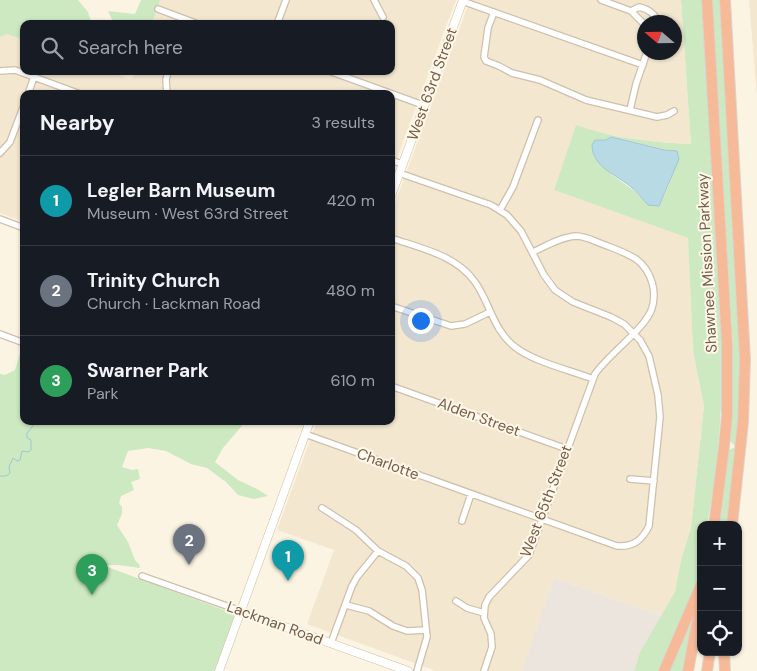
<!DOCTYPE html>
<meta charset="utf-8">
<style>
:root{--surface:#171b24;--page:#20242c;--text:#f1f3f6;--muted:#9ea1a6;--line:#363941;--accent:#e57a48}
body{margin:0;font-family:"DM Sans",sans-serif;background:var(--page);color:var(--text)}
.controls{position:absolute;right:15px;bottom:15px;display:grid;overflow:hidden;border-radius:10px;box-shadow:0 1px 4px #0004}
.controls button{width:45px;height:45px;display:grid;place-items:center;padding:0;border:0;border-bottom:1px solid var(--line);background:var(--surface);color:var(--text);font:25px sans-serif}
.compass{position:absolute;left:637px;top:15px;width:45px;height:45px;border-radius:50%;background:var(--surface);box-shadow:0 1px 4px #0004;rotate:290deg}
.you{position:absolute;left:420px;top:320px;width:18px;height:18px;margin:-12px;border:4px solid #fff;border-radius:50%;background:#1a73e8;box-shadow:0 0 0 8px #1a73e833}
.badge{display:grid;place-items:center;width:32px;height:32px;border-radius:50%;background:var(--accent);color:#fff;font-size:16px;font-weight:700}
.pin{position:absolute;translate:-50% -41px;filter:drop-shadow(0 1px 2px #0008)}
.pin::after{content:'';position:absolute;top:26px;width:18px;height:15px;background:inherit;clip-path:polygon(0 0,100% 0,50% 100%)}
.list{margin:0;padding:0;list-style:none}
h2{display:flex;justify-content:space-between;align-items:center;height:65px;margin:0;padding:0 20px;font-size:21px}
h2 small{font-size:16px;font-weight:400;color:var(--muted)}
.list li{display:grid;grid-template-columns:32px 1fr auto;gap:15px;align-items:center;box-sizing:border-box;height:90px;padding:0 20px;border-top:1px solid var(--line)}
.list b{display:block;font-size:19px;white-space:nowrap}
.list p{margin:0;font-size:16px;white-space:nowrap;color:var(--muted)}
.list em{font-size:16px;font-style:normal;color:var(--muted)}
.icon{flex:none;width:28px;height:28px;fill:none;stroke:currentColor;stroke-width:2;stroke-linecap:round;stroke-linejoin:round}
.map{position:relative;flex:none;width:757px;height:671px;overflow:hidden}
.search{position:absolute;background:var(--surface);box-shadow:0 1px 4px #0004;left:20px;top:20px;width:375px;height:55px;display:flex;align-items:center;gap:12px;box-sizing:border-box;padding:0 18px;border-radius:10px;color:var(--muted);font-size:19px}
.panel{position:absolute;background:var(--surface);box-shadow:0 1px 4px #0004;left:20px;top:90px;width:375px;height:335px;border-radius:10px}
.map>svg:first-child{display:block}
.residential{fill:#f3e7d0;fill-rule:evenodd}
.industrial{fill:#ebe5dd}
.green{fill:#cde9c1;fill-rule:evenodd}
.water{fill:#b7dae5;stroke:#9dc8d6}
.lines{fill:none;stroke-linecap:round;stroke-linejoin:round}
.stream{stroke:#9dc8d6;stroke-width:1}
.street-casing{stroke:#cfbfac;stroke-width:8}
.secondary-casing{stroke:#d0bda7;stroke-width:9}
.highway-casing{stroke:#dbd5d0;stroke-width:12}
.street{stroke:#fff;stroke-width:5.5}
.secondary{stroke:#fff;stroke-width:8}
.highway{stroke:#f6ba99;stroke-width:10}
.labels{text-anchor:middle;stroke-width:4;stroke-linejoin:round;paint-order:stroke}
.street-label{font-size:15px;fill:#735c49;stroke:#fff8e8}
</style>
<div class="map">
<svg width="757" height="671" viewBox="0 0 757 671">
<rect width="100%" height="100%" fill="#fcf4e2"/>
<path class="residential" d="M160,0H456L391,174V94H24V222L0,213V77L3,68H0V31L24,40V71H109L130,79L133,77L135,71H391V24H152Z
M470,0H681L691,144L641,141L596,132L576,126L554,190L688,238L693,351L704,406L691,528L681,560L675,592L662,616L554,578L522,671H436L307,624L334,550L277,530L317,421H391V214ZM644,22H674V52H644Z
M749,0H757V98Z"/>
<path class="industrial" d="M554,578L662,616L640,652L634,671H522Z"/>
<path class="green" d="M0,0H78L88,12L92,24H24V40L7,34L0,37Z
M141,0H160L152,24H114L108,11L135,14Z
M681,0H702L721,309C724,384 721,451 707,525H701V561L695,590L660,671H634L640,652L675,592L681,560L691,528L704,406L693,351L688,238L554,190L576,125C614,139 651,142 691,144ZM611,137L677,152C675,171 668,189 659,206L648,205L636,192L612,175L594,157L592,145L595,140H606Z
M712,0H721L741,380L736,445H734L730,441L733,346Z
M20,354H24V421H246L223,448L215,462L238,480L259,490L268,496L254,499L238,495L226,482L207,468L191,464L166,451L148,448L128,451L122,467L132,470L138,469L140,479L131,482L134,490L121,496L119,503L122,507V514L117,525L128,542L135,560L139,564L140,568L118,565H102L235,614L216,671H0V374L5,375L15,370Z
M733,448L736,449L728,525H718L729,450Z
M688,620L692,621L683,671H666Z"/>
<path class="water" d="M611,137L665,150L677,151L679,159L659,206L648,205C642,199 638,192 631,187C617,175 592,167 592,145L595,140H606Z"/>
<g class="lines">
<path class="stream" d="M63,421L66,423L73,421
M0,476H6L10,473L9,467L13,458L17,461L20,460L22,451L28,452L31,450V440L27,438V433L37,421"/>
<defs>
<path id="street" d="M374,0L383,17
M601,0L631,11L644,24
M462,1L643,65
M158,9L198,24
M631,11L639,7C648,9 655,13 657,22
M494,12L488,28L484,57L486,61L499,66L512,73L540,80L586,100L657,117L667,115L674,111
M277,24L286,0
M0,71L15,70L80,94
M329,71L423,105
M28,94L34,77
M167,94L166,80L168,71
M630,110L636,84L647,52
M0,153L10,142L24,105
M391,160L402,164
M500,210L513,187L538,120
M0,219L24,228
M391,238C420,248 456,255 475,282C490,303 493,330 515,347C534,362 570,370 593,379
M391,306L451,326L465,324L490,312
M0,334L24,343
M391,386L567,449
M305,434L617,546C634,547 642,540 649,526L660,417L658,395L649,356L640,340L624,324L611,317L573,302L555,290L544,275L521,231L507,215L491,205L399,173
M630,479L654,481
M322,508L356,530L378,551L406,566L418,578L422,590L427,637L417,671
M462,521L471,494
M142,576L241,611
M456,601L467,608L484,613
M346,605L369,611L393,626L407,631L426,630
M331,643L352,586L357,577L378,551
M484,671L492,647L491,634L484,618L485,605L489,597L529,555L595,374C609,354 642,331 651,311C658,293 652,271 636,259C627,253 615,249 605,245C596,242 586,236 576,236C561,237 546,246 533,252"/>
<path id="secondary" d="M391,196L463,0
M241,611L408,671
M219,671L310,421"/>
<path id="highway" d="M707,0L727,344V415L724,447L714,525
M725,0L745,359L743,422L732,525
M724,652L725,671
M664,671L701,585
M688,671L701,602
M707,671L710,652"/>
</defs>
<use href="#street" class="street-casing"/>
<use href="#secondary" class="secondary-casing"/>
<use href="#highway" class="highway-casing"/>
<use href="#street" class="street"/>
<use href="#secondary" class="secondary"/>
<use href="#highway" class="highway"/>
</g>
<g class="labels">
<g class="street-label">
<text transform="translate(432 84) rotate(-70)" y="5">West 63rd Street</text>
<text transform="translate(707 263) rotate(-93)" y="5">Shawnee Mission Parkway</text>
<text transform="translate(479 417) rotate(20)" y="5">Alden Street</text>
<text transform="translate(388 464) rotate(20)" y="5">Charlotte</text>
<text transform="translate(546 501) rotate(-69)" y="5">West 65th Street</text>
<text transform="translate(275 623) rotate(20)" y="5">Lackman Road</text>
</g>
</g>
</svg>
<div class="controls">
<button>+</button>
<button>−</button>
<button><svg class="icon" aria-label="locate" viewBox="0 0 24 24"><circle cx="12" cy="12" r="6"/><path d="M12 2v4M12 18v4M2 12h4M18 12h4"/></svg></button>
</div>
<svg class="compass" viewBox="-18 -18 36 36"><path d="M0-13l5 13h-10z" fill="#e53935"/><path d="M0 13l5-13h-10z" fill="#9ea1a6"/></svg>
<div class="you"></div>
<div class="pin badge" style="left:288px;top:581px;background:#0f9aa8">1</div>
<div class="pin badge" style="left:189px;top:565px;background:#6b7280">2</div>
<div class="pin badge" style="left:92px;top:595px;background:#2e9e5b">3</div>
<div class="search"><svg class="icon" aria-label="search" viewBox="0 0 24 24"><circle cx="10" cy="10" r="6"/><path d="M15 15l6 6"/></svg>Search here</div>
<section class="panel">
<h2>Nearby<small>3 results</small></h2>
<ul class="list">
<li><span class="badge" style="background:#0f9aa8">1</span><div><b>Legler Barn Museum</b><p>Museum · West 63rd Street</p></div><em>420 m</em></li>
<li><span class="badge" style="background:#6b7280">2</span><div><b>Trinity Church</b><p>Church · Lackman Road</p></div><em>480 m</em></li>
<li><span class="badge" style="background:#2e9e5b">3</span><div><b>Swarner Park</b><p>Park</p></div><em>610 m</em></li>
</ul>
</section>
</div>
